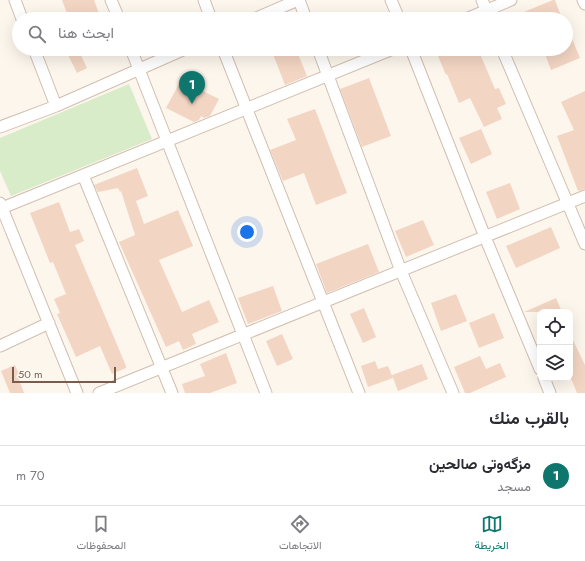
<!DOCTYPE html>
<html lang="ar">
<meta charset="utf-8">
<style>
:root{--surface:#fff;--page:#f2f2f3;--text:#2b2b33;--muted:#7c7c81;--line:#e1e1e2;--accent:#0f766e}
body{margin:0;font-family:Jost,Vazirmatn,sans-serif;background:var(--page);color:var(--text);direction:rtl}
.controls{position:absolute;right:12px;bottom:12px;display:grid;overflow:hidden;border-radius:8px;box-shadow:0 4px 16px #0002}
.controls button{width:36px;height:36px;display:grid;place-items:center;padding:0;border:0;border-bottom:1px solid var(--line);background:var(--surface);color:var(--text);font:20px sans-serif}
.scale{position:absolute;left:12px;bottom:10px;width:104px;box-sizing:border-box;padding-left:4px;border:2px solid #7a5c4d;border-top:0;font-size:11px;line-height:14px;white-space:nowrap;color:#7a5c4d;-webkit-text-stroke:3px #fffaf3;paint-order:stroke}
.you{position:absolute;left:247px;top:232px;width:14px;height:14px;margin:-10px;border:3px solid #fff;border-radius:50%;background:#1a73e8;box-shadow:0 0 0 6px #1a73e833}
.badge{display:grid;place-items:center;width:26px;height:26px;border-radius:50%;background:var(--accent);color:#fff;font-size:13px;font-weight:700}
.pin{position:absolute;translate:-50% -33px;filter:drop-shadow(0 1px 2px #0008)}
.pin::after{content:'';position:absolute;top:21px;width:14px;height:12px;background:inherit;clip-path:polygon(0 0,100% 0,50% 100%)}
.list{margin:0;padding:0;list-style:none}
h2{display:flex;justify-content:space-between;align-items:center;height:52px;margin:0;padding:0 16px;font-size:17px}
h2 small{font-size:13px;font-weight:400;color:var(--muted)}
.list li{display:grid;grid-template-columns:26px 1fr auto;gap:12px;align-items:center;box-sizing:border-box;height:60px;padding:0 16px;border-top:1px solid var(--line)}
.list b{display:block;font-size:15px;white-space:nowrap}
.list p{margin:0;font-size:13px;white-space:nowrap;color:var(--muted)}
.list em{font-size:13px;font-style:normal;color:var(--muted)}
.icon{flex:none;width:22px;height:22px;fill:none;stroke:currentColor;stroke-width:2;stroke-linecap:round;stroke-linejoin:round}
.map{position:relative;flex:none;width:585px;height:393px;overflow:hidden;direction:ltr}
.search{position:absolute;background:var(--surface);box-shadow:0 4px 16px #0002;left:12px;right:12px;top:12px;height:44px;display:flex;align-items:center;gap:10px;box-sizing:border-box;padding:0 14px;border-radius:22px;color:var(--muted);font-size:15px}
.sheet{height:112px;background:var(--surface)}
nav{display:flex;justify-content:space-around;align-items:center;box-sizing:border-box;height:56px;border-top:1px solid var(--line);background:var(--surface);font-size:11px;color:var(--muted)}
nav a{display:grid;justify-items:center;gap:2px}
nav .on{color:var(--accent)}
.map>svg:first-child{display:block}
.green{fill:#d8ecc9}
.building{fill:#f3d5c3}
.lines{fill:none;stroke-linecap:round;stroke-linejoin:round}
.minor-casing{stroke:#d1beb0;stroke-width:13}
.minor{stroke:#fff;stroke-width:11}
</style>
<div class="map">
<svg width="585" height="393" viewBox="0 0 585 393">
<rect width="100%" height="100%" fill="#fdf6ec"/>
<path class="green" d="M129,84L152,139L11,196L0,171V138Z"/>
<path class="building" d="M62,0H94L101,19H69Z
M553,0H555L562,19H507Z
M566,24L580,58L551,70L543,49H566Z
M65,49H78L87,68L77,73Z
M271,49H296L307,76L285,85Z
M435,49H478L495,89L499,88L506,104L497,108L502,119L484,127L470,98L459,103L447,74L446,75Z
M369,78L391,136L362,147L340,89Z
M181,80L219,99L210,116L204,118L201,116L199,120L194,122L166,108Z
M585,91V189L578,191L557,136L574,130L561,102Z
M315,109L347,193L316,205L304,173L283,181L270,150L296,140L287,119Z
M481,129L492,154L471,164L459,138Z
M137,168L148,196L136,201L144,224L178,210L193,246L159,260L182,312L209,300L219,322L192,334L196,344L183,350L179,341L166,347L119,242L135,235L121,191L120,192L118,188L98,192L94,185Z
M510,183L520,209L497,219L486,192Z
M59,202L70,232L79,229L84,241L75,245L126,366V368L112,374L100,346L76,357L57,314L60,313L54,299L66,294L53,262L50,263L30,213Z
M423,220L434,245L406,257L395,231Z
M551,227L560,248L516,268L506,246Z
M368,244L379,272L327,293L316,264Z
M273,286L282,311L248,324L238,298Z
M456,294L467,321L441,331L431,303Z
M556,298L562,312H524Z
M364,308L376,337L363,343L350,314Z
M494,313L504,338L479,348L469,323Z
M282,334L293,359L277,366L266,341Z
M570,334L585,365V393H577L570,376Z
M226,353L237,383L210,393H185L182,384L205,376L200,364Z
M480,356L486,369L500,363L506,377L470,393H465L454,367Z
M375,361L378,369L388,366L393,378L368,387L361,366Z
M422,364L428,379L398,391L392,375Z
M15,365L20,377H18L24,393H10L1,371Z"/>
<g class="lines">
<defs>
<path id="minor" d="M15,0L22,19
M111,0L119,19
M204,0L211,19
M299,0L306,19
M391,0L399,19
M482,0L490,19
M583,0L585,4
M254,19L298,0
M466,19L511,0
M34,49L56,106
M131,49L266,393
M223,49L359,393
M318,49L401,271L453,393
M411,49L485,237L540,369
M502,49L585,244
M0,127L56,106L185,49
M83,175L172,393
M0,203L77,393
M2,208L393,49
M0,346L49,323
M544,378L550,393
M99,393L585,196"/>
</defs>
<use href="#minor" class="minor-casing"/>
<use href="#minor" class="minor"/>
</g>
</svg>
<div class="controls">
<button><svg class="icon" aria-label="locate" viewBox="0 0 24 24"><circle cx="12" cy="12" r="6"/><path d="M12 2v4M12 18v4M2 12h4M18 12h4"/></svg></button>
<button><svg class="icon" aria-label="layers" viewBox="0 0 24 24"><path d="M12 4l9 5-9 5-9-5zM3 14l9 5 9-5"/></svg></button>
</div>
<div class="scale">50 m</div>
<div class="you"></div>
<div class="pin badge" style="left:192px;top:104px">1</div>
<div class="search"><svg class="icon" aria-label="search" viewBox="0 0 24 24"><circle cx="10" cy="10" r="6"/><path d="M15 15l6 6"/></svg>ابحث هنا</div>
</div>
<section class="sheet">
<h2>بالقرب منك<small></small></h2>
<ul class="list">
<li><span class="badge">1</span><div><b>مزگەوتی صالحین</b><p>مسجد</p></div><em>70 m</em></li>
</ul>
</section>
<nav>
<a class="on"><svg class="icon" aria-label="map" viewBox="0 0 24 24"><path d="M3 6l6-2 6 2 6-2v14l-6 2-6-2-6 2zM9 4v14M15 6v14"/></svg>الخريطة</a>
<a><svg class="icon" aria-label="directions" viewBox="0 0 24 24"><path d="M12 3l9 9-9 9-9-9zM9 14v-3h6M13 9l2 2-2 2"/></svg>الاتجاهات</a>
<a><svg class="icon" aria-label="saved" viewBox="0 0 24 24"><path d="M7 4h10v16l-5-4-5 4z"/></svg>المحفوظات</a>
</nav>
